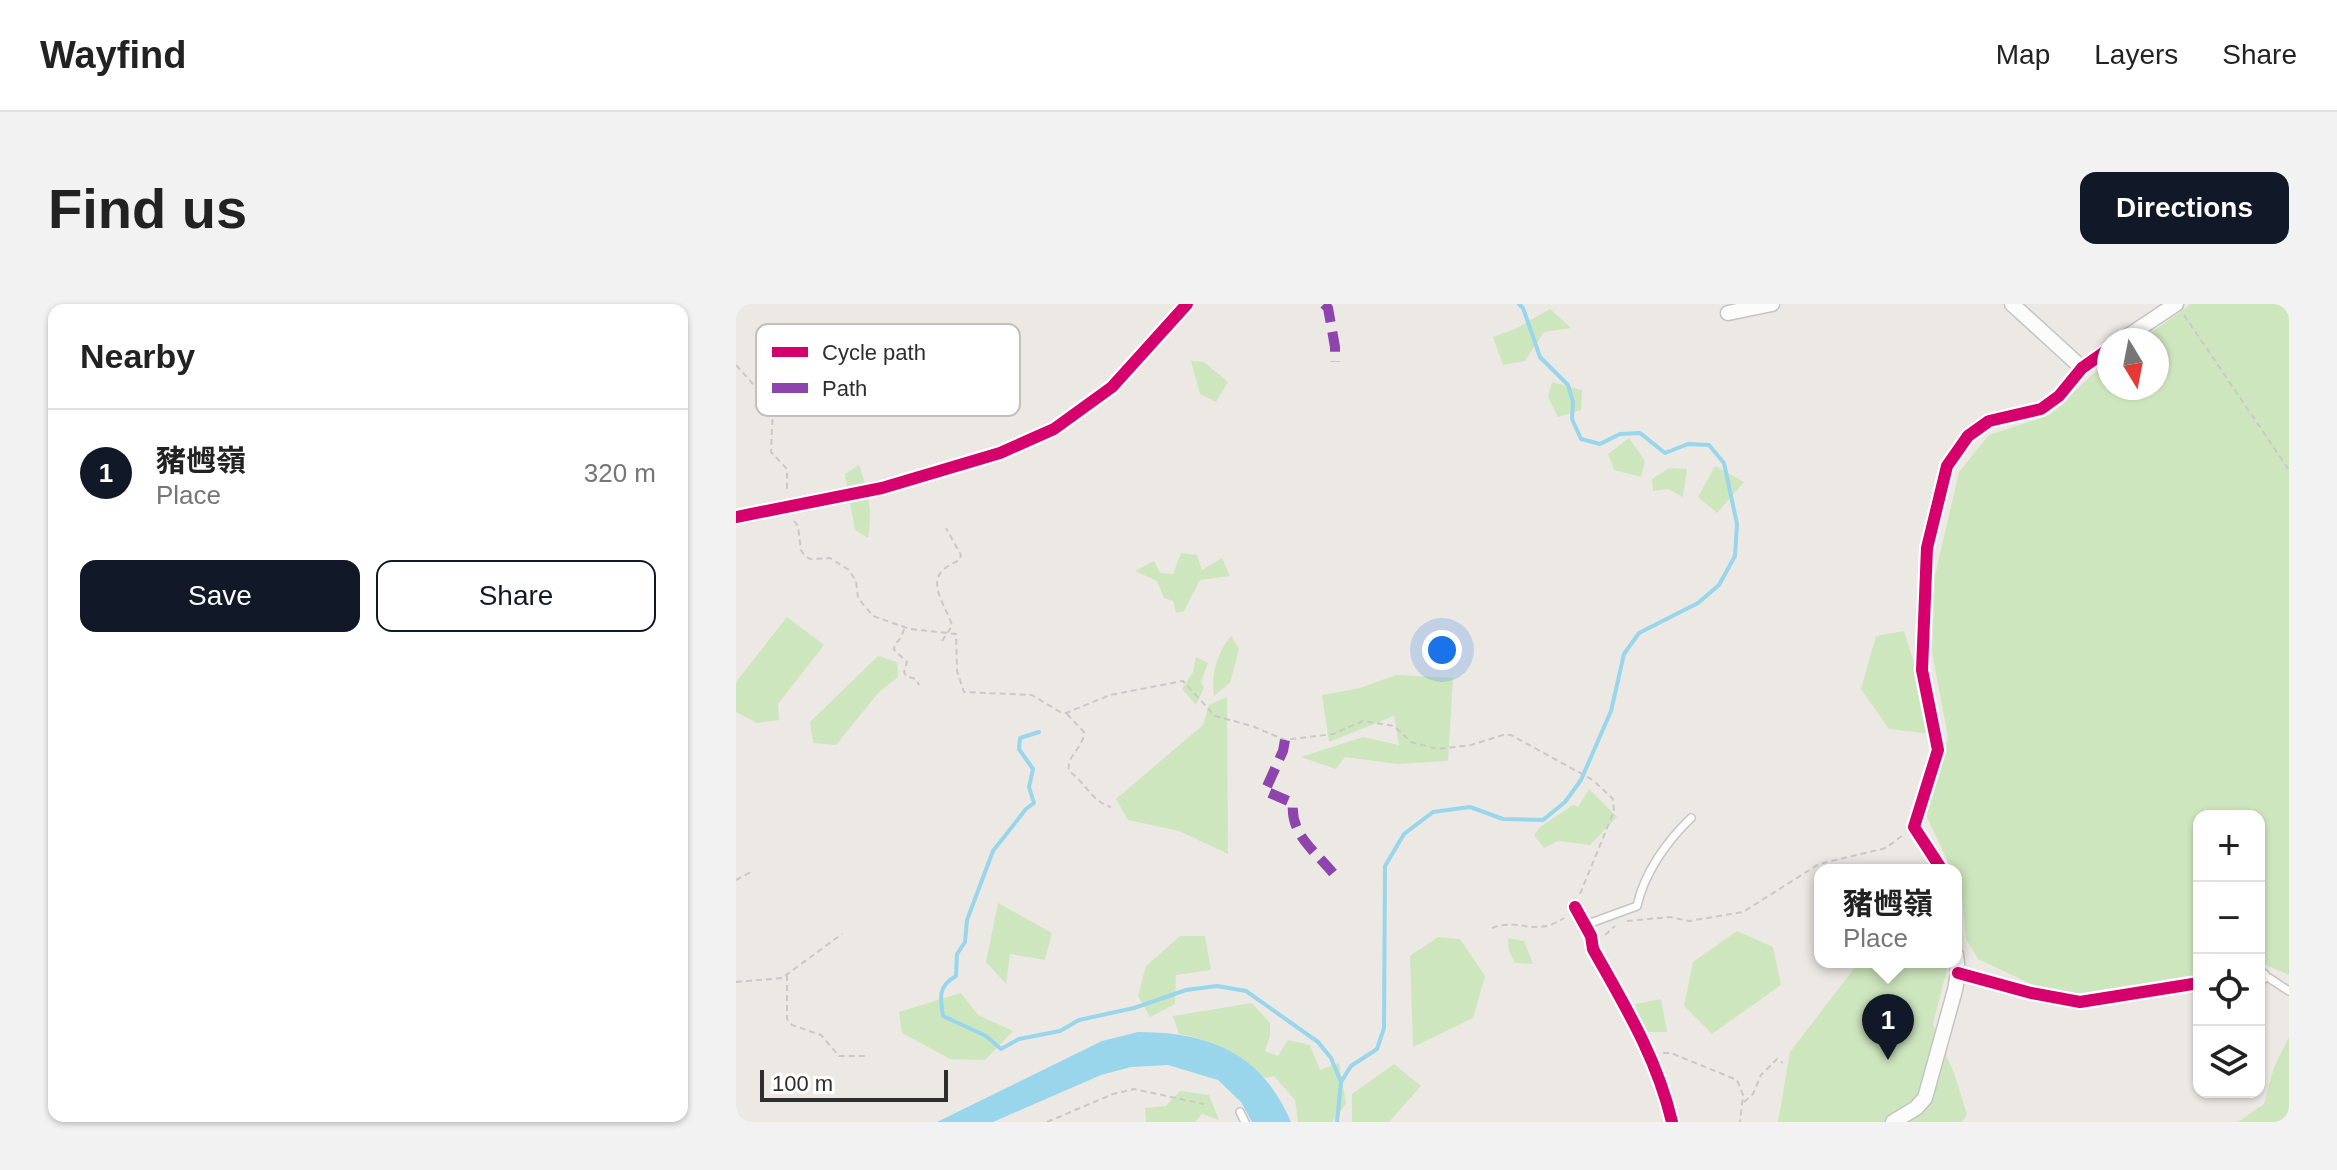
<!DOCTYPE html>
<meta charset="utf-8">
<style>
:root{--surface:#fff;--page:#f2f2f2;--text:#222;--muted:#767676;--line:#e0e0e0;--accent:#111827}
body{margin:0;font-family:Arial,"Noto Sans TC",sans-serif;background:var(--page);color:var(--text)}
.controls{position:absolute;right:24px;bottom:24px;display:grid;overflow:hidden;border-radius:16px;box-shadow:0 2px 6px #0004}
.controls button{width:72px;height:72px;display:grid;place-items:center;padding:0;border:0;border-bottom:2px solid var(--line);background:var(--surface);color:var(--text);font:40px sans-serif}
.compass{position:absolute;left:1361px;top:24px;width:72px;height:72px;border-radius:50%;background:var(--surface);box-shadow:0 2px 6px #0004;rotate:170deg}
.scale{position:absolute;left:24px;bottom:20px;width:188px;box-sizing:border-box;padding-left:8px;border:4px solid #2e2e2e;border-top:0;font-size:22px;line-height:28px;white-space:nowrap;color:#2e2e2e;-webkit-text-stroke:6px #fff;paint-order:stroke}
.you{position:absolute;left:706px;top:346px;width:28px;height:28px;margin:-20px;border:6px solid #fff;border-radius:50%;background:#1a73e8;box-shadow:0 0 0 12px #1a73e833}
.badge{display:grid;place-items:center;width:52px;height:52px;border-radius:50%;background:var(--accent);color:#fff;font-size:26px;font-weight:700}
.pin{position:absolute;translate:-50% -66px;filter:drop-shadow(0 2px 4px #0008)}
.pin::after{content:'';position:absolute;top:42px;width:28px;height:24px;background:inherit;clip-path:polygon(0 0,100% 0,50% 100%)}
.popup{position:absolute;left:1078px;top:560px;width:148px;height:104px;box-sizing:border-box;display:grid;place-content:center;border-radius:16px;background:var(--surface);filter:drop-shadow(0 2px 6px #0005);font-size:26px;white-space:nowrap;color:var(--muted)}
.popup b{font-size:30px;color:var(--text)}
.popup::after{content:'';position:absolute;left:50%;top:100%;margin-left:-16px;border:16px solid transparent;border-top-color:var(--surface)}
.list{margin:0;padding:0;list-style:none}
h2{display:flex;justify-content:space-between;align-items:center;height:104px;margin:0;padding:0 32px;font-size:34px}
h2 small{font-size:26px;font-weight:400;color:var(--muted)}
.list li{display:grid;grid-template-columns:52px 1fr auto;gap:24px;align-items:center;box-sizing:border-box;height:128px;padding:0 32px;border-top:2px solid var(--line)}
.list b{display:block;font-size:30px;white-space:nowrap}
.list p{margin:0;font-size:26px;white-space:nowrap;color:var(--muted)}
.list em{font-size:26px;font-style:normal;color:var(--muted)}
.actions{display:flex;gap:16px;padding:24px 32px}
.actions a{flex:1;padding:18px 0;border:2px solid var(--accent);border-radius:16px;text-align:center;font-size:28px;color:var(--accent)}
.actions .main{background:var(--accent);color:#fff}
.icon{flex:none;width:44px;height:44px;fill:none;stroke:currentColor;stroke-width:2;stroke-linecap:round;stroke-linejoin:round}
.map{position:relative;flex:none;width:1553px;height:818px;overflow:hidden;border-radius:16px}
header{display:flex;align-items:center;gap:48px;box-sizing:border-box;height:112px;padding:0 40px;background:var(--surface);border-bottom:2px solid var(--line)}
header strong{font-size:38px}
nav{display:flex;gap:44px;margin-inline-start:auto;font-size:28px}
.intro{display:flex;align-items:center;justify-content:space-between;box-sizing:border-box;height:192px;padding:0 48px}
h1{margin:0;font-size:56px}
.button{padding:20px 36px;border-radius:16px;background:var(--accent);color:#fff;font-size:28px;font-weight:700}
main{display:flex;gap:48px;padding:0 48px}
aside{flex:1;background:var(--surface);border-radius:16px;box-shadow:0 2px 6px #0004}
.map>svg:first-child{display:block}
.green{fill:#cee6be}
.water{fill:#99d6ec}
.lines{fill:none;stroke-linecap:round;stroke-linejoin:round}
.stream{stroke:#99d6ec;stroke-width:4}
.lane-casing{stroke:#c5c4c5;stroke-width:10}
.street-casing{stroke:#c5c4c5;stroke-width:17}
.path{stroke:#c9c9c8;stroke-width:2;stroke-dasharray:6 4;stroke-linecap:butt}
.lane{stroke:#fcfcfb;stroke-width:7}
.street{stroke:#fcfcfb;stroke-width:14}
.quiet{stroke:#8e44ad;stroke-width:10;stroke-dasharray:20 10;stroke-linecap:butt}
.cycleway-casing{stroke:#fff;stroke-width:17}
.cycleway{stroke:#d6006c;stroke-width:12}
.key{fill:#fff;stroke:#c0c0c0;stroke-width:2}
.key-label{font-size:22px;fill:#2e2e2e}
</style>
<header>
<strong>Wayfind</strong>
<nav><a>Map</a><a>Layers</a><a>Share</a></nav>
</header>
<div class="intro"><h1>Find us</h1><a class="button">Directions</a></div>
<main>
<aside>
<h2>Nearby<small></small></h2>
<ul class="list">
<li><span class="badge">1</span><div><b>豬乸嶺</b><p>Place</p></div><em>320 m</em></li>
</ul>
<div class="actions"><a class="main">Save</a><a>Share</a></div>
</aside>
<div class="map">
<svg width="1553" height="818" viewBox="0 0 1553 818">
<rect width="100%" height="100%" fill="#ece8e4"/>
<path class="green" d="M1455,0H1553V671L1530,661L1523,662V512H1463V673L1348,692L1295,680L1242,655L1230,635L1226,592L1220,577V566H1216L1190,511L1212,433L1196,348L1199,271L1223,168L1253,131L1314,111L1356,71L1373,59V84H1421V36H1405Z
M814,5L835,24L808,28L789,57L767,61L757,33L779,25Z
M455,57L468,58L492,78L480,98L464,90Z
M816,78L846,86L845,106L822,113L812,93Z
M893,134L909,157L905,173L878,166L872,150Z
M123,161C132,187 137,207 132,234L119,226L109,170Z
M979,162L1008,178L981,209L962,193Z
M933,164L951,165L947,193L932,185L917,187L916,175Z
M445,249L461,251L466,266L486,254L494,272L464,276L448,307L440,309L437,297L428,294L421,277L399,267L418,257L424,269L437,270Z
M51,313L88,341L42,400L43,416L21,419L0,408V378Z
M1168,327L1184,379L1196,430L1153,425L1125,385L1140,332Z
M495,332L503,345L494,379L478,392C474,371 482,347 495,332Z
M142,352L161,358L162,373L143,388L100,441L77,439L74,418Z
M460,353L472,359L465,378L468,384L460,401L446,385L457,368Z
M660,371L717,374L712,457L661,460L609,453L600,465L565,453L627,433L663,441L658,412L593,438L586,391L624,384Z
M491,393L492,550L443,527L392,516L380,495L467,421L473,401Z
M853,485L881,513L854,541L822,537L808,544L798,531L804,523L837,501L842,503Z
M262,599L316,629L309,656L274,650L270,680L250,658Z
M1001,627L1037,643L1045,681L976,730L948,702L957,658Z
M444,632H469L475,666L440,671L439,700L414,713L402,692L410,662Z
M702,633L724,635L749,672L737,714L677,743L674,652Z
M772,634L788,637L797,660L779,659L773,647Z
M1123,658H1213L1197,720L1218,769L1231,810L1226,818H1042L1054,748Z
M225,689L242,711L277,727L249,756L214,755L166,729L163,708Z
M925,695L931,728H908L899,700Z
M516,699L534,719V732L529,747L542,752L552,736L574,741L584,766L603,759L610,800L596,818H562L559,796L538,772L529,774C502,752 477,735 443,730L437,712Z
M1553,733V818H1502L1528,800L1538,763Z
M658,760L685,782L653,818H616V790Z
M444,787L473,791L483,816L466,810L459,818H410L409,804L430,802Z"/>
<path class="water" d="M402,728C473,728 526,749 555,818H516L505,798L482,776L432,761L395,763L365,771L257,818H201L366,737Z"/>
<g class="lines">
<path class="stream" d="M303,428L284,434L283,445L297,465L293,483L298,499L290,505L257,547L231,616L229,638L221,650L220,672C202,682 204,693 207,712L250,732L265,745L283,735L324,727L343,716L398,704L450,686L481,682L510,687L582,738L595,754L605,778
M601,818L605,778L615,762L641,745L648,724L649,562L668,530L697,508L734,503L767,515L807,516L829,498L845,476L875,407L888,350L903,329L962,299L983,281L999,252L1001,220L988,159L973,141L952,140L929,149L904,129L884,130L864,140L845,135L836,115L837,98L832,81L804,53L787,4L783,0"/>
<defs>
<path id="lane" d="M849,621L901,602C908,569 931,537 955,514
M1526,672L1533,674L1553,687
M504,808L509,818"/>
<path id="street" d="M1276,0L1346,64
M992,9L1036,0
M1386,36L1440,0
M0,213L146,184L264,149L318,125L376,83L451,0
M1206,566L1178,523L1202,446L1186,366L1191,244L1211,162L1232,132L1253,117L1305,105L1323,92L1346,64L1373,45
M839,603L855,632L857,645C889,702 921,754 936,818
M1222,669L1295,689L1344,698L1463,679
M1523,673L1526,672
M1157,818L1180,804L1189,794L1219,686L1222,669L1220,651"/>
</defs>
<use href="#lane" class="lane-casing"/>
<use href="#street" class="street-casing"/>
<path class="path" d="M1448,11L1553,166
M0,61L16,79L35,93L37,102L35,148L51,165V189
M58,217L62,222L65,246L68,251L74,255L94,254L113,266L120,277L122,294L137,312L174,325L220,330L221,367L228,388L296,391L324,408L330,409L374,391L447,377L479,412L516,422L549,436L597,430L627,417L658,422L675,438L702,445L735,441L767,431H775L857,476L877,495L878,507L844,590
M168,325L165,334L159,340L158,346L171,358L168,368L170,372L180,375L183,381
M206,337L216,322C212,305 191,281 207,266C212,261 219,259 224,255L225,251L210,224
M331,410L348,428C348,444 330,451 333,467C349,478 356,498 375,503
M0,576L15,568
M891,617L934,613L953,617L1007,608L1083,560L1150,544L1167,531
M756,624C785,613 797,634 828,614
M869,631L879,622
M51,671V715L56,721L85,731L103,752H129
M0,678L46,674L106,630
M927,749H935L1001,776L1007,791L1004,818
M1008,798L1017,790L1025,771L1041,755L1047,759
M311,818L377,790L398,785L468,800"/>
<use href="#lane" class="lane"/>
<use href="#street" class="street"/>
<path class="quiet" d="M588,0L592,4L599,43V58
M549,436L547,447L529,487L557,499C554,530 578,546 597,569"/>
<defs>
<path id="cycleway" d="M0,213L146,184L264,149L318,125L376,83L451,0
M1206,566L1178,523L1202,446L1186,366L1191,244L1211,162L1232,132L1253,117L1305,105L1323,92L1346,64L1373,45
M839,603L855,632L857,645C889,702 921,754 936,818
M1222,669L1295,689L1344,698L1463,679"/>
</defs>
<use href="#cycleway" class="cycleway-casing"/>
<use href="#cycleway" class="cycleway"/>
</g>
<rect x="20" y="20" width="264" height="92" rx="12" class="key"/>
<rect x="36" y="43" width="36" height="10" fill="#d6006c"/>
<rect x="36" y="79" width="36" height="10" fill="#8e44ad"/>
<g class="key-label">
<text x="86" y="56">Cycle path</text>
<text x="86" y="92">Path</text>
</g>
</svg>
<div class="controls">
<button>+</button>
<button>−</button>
<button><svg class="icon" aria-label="locate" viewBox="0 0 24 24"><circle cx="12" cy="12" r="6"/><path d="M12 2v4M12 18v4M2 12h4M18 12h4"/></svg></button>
<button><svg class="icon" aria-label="layers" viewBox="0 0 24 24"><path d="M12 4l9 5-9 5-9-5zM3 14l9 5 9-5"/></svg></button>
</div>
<svg class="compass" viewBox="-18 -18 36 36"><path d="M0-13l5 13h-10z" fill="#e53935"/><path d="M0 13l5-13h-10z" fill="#767676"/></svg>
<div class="scale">100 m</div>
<div class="you"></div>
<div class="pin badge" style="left:1152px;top:756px">1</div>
<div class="popup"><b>豬乸嶺</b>Place</div>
</div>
</main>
